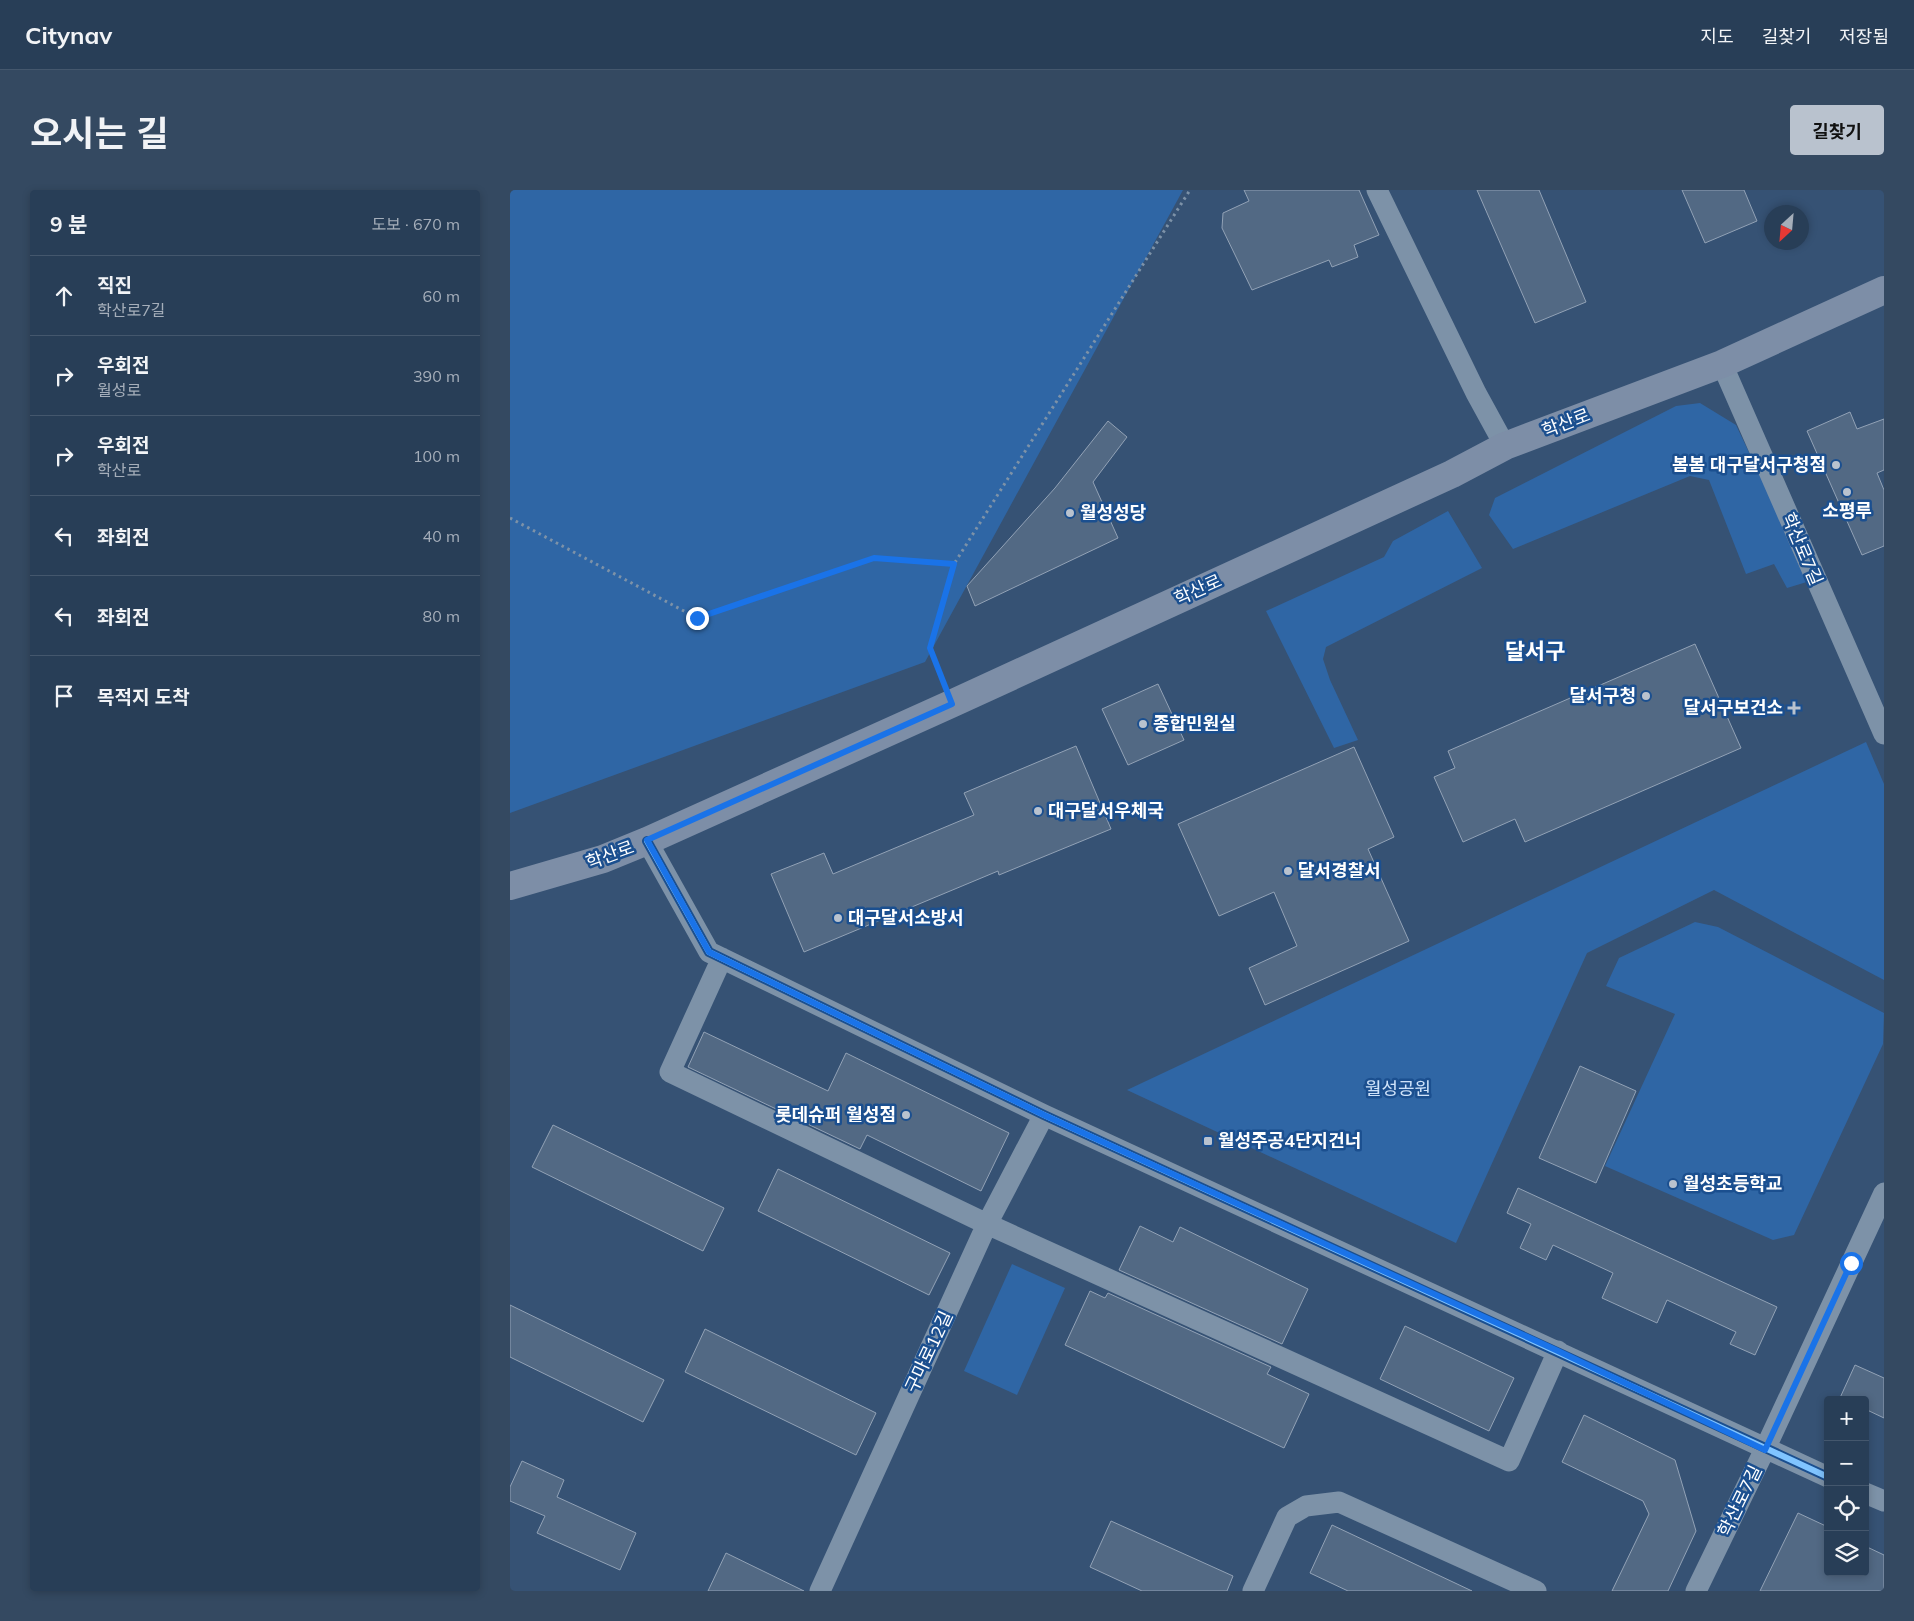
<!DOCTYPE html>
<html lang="ko">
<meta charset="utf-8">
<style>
:root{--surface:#283e57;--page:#344961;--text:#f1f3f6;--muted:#a5aeba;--line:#44576d;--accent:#b9c2ce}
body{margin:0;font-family:Mulish,"Noto Sans KR",sans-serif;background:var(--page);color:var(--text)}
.controls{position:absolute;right:15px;bottom:15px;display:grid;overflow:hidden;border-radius:5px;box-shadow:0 2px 8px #0003}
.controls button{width:45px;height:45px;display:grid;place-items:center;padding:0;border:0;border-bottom:1px solid var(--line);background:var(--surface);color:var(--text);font:25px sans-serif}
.compass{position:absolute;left:1254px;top:15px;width:45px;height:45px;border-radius:50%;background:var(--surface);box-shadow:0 2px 8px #0003;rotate:206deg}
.stop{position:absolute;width:15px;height:15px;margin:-11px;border:4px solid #1a73e8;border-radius:50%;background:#fff}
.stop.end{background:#1a73e8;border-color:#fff;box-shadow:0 1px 5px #0008}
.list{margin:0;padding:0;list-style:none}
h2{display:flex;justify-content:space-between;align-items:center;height:65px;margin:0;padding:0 20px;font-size:21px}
h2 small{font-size:16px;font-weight:400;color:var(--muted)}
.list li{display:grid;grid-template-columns:32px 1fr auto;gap:15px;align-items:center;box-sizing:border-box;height:80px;padding:0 20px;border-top:1px solid var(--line)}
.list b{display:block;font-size:19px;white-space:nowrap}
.list p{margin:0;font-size:16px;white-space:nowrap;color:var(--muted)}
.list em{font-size:16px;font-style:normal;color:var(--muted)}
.icon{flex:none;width:28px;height:28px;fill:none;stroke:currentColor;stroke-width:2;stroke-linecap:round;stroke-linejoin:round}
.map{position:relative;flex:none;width:1374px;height:1401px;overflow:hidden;border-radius:5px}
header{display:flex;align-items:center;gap:30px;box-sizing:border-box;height:70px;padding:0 25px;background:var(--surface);border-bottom:1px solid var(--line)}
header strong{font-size:24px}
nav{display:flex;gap:28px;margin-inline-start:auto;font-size:18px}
.intro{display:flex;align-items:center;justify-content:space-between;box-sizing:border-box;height:120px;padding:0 30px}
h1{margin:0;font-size:35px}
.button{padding:12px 22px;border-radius:5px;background:var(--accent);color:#111;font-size:18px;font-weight:700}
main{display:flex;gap:30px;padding:0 30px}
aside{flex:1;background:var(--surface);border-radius:5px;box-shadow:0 2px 8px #0003}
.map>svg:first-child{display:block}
.green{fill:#2f66a5}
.building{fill:#526984;stroke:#92a2b6}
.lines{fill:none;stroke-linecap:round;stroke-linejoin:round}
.path{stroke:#7d92a8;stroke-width:3;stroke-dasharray:2.5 4;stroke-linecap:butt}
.minor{stroke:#7d92a8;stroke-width:21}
.major{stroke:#7d8ea7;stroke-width:28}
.bus-1-casing{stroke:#1b4f8f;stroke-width:10}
.bus-1{stroke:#80c4ff;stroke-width:6}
.route{stroke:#1a73e8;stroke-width:6}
.poi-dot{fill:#b9c2ce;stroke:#1b4f8f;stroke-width:2}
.labels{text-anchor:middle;stroke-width:5;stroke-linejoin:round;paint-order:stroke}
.street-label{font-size:18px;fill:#fff;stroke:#1b4f8f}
.poi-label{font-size:18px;font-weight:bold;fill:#fff;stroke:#1b4f8f;text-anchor:start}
.park-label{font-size:18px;fill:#cfe3fa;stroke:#1b4f8f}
.district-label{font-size:22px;font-weight:bold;fill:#fff;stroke:#1b4f8f}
</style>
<header>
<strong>Citynav</strong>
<nav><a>지도</a><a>길찾기</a><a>저장됨</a></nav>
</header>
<div class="intro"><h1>오시는 길</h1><a class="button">길찾기</a></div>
<main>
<aside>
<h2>9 분<small>도보 · 670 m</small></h2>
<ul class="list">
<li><svg class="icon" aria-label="ahead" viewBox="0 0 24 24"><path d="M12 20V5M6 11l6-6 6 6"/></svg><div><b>직진</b><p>학산로7길</p></div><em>60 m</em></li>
<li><svg class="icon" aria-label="right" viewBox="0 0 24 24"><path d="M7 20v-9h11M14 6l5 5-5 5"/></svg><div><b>우회전</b><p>월성로</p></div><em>390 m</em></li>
<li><svg class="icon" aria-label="right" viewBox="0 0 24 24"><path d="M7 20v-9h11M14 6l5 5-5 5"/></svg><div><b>우회전</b><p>학산로</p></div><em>100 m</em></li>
<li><svg class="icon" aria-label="left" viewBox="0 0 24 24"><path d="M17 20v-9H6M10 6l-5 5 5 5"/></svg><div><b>좌회전</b></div><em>40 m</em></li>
<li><svg class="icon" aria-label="left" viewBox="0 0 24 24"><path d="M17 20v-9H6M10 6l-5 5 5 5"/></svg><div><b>좌회전</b></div><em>80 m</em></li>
<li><svg class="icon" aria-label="arrive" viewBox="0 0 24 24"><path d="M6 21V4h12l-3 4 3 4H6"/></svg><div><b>목적지 도착</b></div></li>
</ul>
</aside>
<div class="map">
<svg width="1374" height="1401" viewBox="0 0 1374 1401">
<rect width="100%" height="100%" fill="#365274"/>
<path class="green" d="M0,0H673L415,472L0,623Z
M1190,213L1226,235L1300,391L1277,398L1264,374L1236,384L1199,290L1180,286L1003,359L979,325L985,308L1166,216Z
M938,321L972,378L816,457L813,469L820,490L848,550L824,558L756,421L874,367L883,351Z
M1356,552L1374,594V790L1204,700L1077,763L946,1053L617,900Z
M1185,732L1208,737L1374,823L1373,854L1284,1045L1263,1050L1095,976L1165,824L1096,796L1109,768Z
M502,1074L555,1098L507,1205L454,1181Z"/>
<path class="building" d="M734,0H849L869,45L844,55L848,67L822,77L819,70L742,100L712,38L713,23L739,11Z
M967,0H1029L1076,112L1025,133Z
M1172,0H1234L1247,31L1195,53Z
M1340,222L1347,239L1374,229V280L1367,283L1374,300V356L1352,365L1297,241Z
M598,231L617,247L583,292L608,348L465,416L457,396L545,298Z
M1185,454L1231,558L1015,652L1005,629L953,652L924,587L945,578L938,561Z
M648,494L674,550L618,575L592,519Z
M566,556L601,639L489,685L488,681L294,762L261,684L314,663L323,684L464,625L454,603Z
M844,557L884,647L858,659L899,751L755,815L739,778L787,756L764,702L709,726L668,634Z
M194,842L318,901L336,863L499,943L471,1001L357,945L350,959L178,877Z
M1070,876L1126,901L1086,993L1029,968Z
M43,935L214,1018L193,1061L22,977Z
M268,979L440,1063L419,1105L248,1021Z
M1008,998L1267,1117L1245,1165L1220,1154L1226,1142L1157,1110L1147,1133L1092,1108L1103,1083L1043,1055L1036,1070L1010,1058L1021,1034L997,1023Z
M630,1036L663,1052L670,1037L798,1099L772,1154L609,1080Z
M580,1101L595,1108L598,1103L761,1177L757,1184L799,1204L774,1258L555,1155Z
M0,1115L154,1190L133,1232L0,1167Z
M895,1136L1004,1188L979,1241L870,1189Z
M195,1139L366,1223L346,1265L175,1182Z
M1345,1175L1374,1188V1228L1355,1219V1210H1329Z
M1074,1225L1165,1270L1186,1341L1158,1401H1102L1139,1324L1133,1311L1052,1272Z
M12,1271L54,1290L47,1307L126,1343L110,1380L27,1343L35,1326L0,1311V1297Z
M1288,1323L1318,1337V1382H1355V1356L1374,1365V1401H1250Z
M601,1331L723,1386L717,1401H632L580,1377Z
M822,1335L962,1401H838L800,1383Z
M216,1363L294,1401H198Z"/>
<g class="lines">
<path class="path" d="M0,328L187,428L364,368L444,374
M432,490L420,458L444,374L680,0"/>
<path class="minor" d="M867,0L966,203L995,256
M1212,174L1374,544
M137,651L199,762L534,925L1318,1287
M212,768L160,882L477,1034L999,1271L1048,1161
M1355,1303L1374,1311
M310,1401L477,1034L534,925
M743,1401L777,1327L796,1316L829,1312L1026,1401
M1186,1401L1255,1259L1374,1003"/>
<path class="major" d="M0,696L93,669L137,651L441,514L942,284L995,256L1212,174L1374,100"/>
<defs>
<path id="bus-1" d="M137,651L199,762L534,925L1318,1287"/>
</defs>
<use href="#bus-1" class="bus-1-casing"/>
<use href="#bus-1" class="bus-1"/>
</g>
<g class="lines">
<path class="route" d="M187,428L364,368L444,374L420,458L442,514L137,650L199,762L534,925L1048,1161L1255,1260L1341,1073"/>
</g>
<g class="poi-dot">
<circle cx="1326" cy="275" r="5"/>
<circle cx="1337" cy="302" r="5"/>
<circle cx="560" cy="323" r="5"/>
<circle cx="1136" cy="506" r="5"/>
<path d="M1281.5 510.5h5v5h5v5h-5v5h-5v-5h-5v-5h5z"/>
<circle cx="633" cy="534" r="5"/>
<circle cx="528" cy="621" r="5"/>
<circle cx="778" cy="681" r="5"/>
<circle cx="328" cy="728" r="5"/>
<circle cx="396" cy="925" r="5"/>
<rect x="693" y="946" width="10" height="10" rx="2.5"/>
<circle cx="1163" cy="994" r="5"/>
</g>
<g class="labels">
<g class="street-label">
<text transform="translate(1056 233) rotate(-21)" y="6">학산로</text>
<text transform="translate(1292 359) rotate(67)" y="6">학산로7길</text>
<text transform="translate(688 400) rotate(-24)" y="6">학산로</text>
<text transform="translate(100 665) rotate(-20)" y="6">학산로</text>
<text transform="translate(419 1162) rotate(-65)" y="6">구마로12길</text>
<text transform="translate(1230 1311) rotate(-64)" y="6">학산로7길</text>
</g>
<g class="poi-label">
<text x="1316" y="281" text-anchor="end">봄봄 대구달서구청점</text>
<text x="1337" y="327" text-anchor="middle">소평루</text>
<text x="570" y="329">월성성당</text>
<text x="1126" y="512" text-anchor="end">달서구청</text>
<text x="1273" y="524" text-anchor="end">달서구보건소</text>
<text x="643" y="540">종합민원실</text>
<text x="538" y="627">대구달서우체국</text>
<text x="788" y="687">달서경찰서</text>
<text x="338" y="734">대구달서소방서</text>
<text x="386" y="931" text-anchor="end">롯데슈퍼 월성점</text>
<text x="708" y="957">월성주공4단지건너</text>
<text x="1173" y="1000">월성초등학교</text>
</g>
<g class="park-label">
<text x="888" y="905">월성공원</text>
</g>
<g class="district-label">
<text x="1025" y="469">달서구</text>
</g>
</g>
</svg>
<div class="controls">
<button>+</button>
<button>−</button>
<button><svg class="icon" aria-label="locate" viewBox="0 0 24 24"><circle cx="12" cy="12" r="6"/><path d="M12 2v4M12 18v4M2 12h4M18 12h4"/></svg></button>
<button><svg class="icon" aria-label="layers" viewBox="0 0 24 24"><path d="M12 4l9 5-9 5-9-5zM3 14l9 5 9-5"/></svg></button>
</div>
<svg class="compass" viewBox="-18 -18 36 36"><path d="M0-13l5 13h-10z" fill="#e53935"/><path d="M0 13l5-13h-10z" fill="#a5aeba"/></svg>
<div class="stop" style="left:1341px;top:1073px"></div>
<div class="stop end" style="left:187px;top:428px"></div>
</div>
</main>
